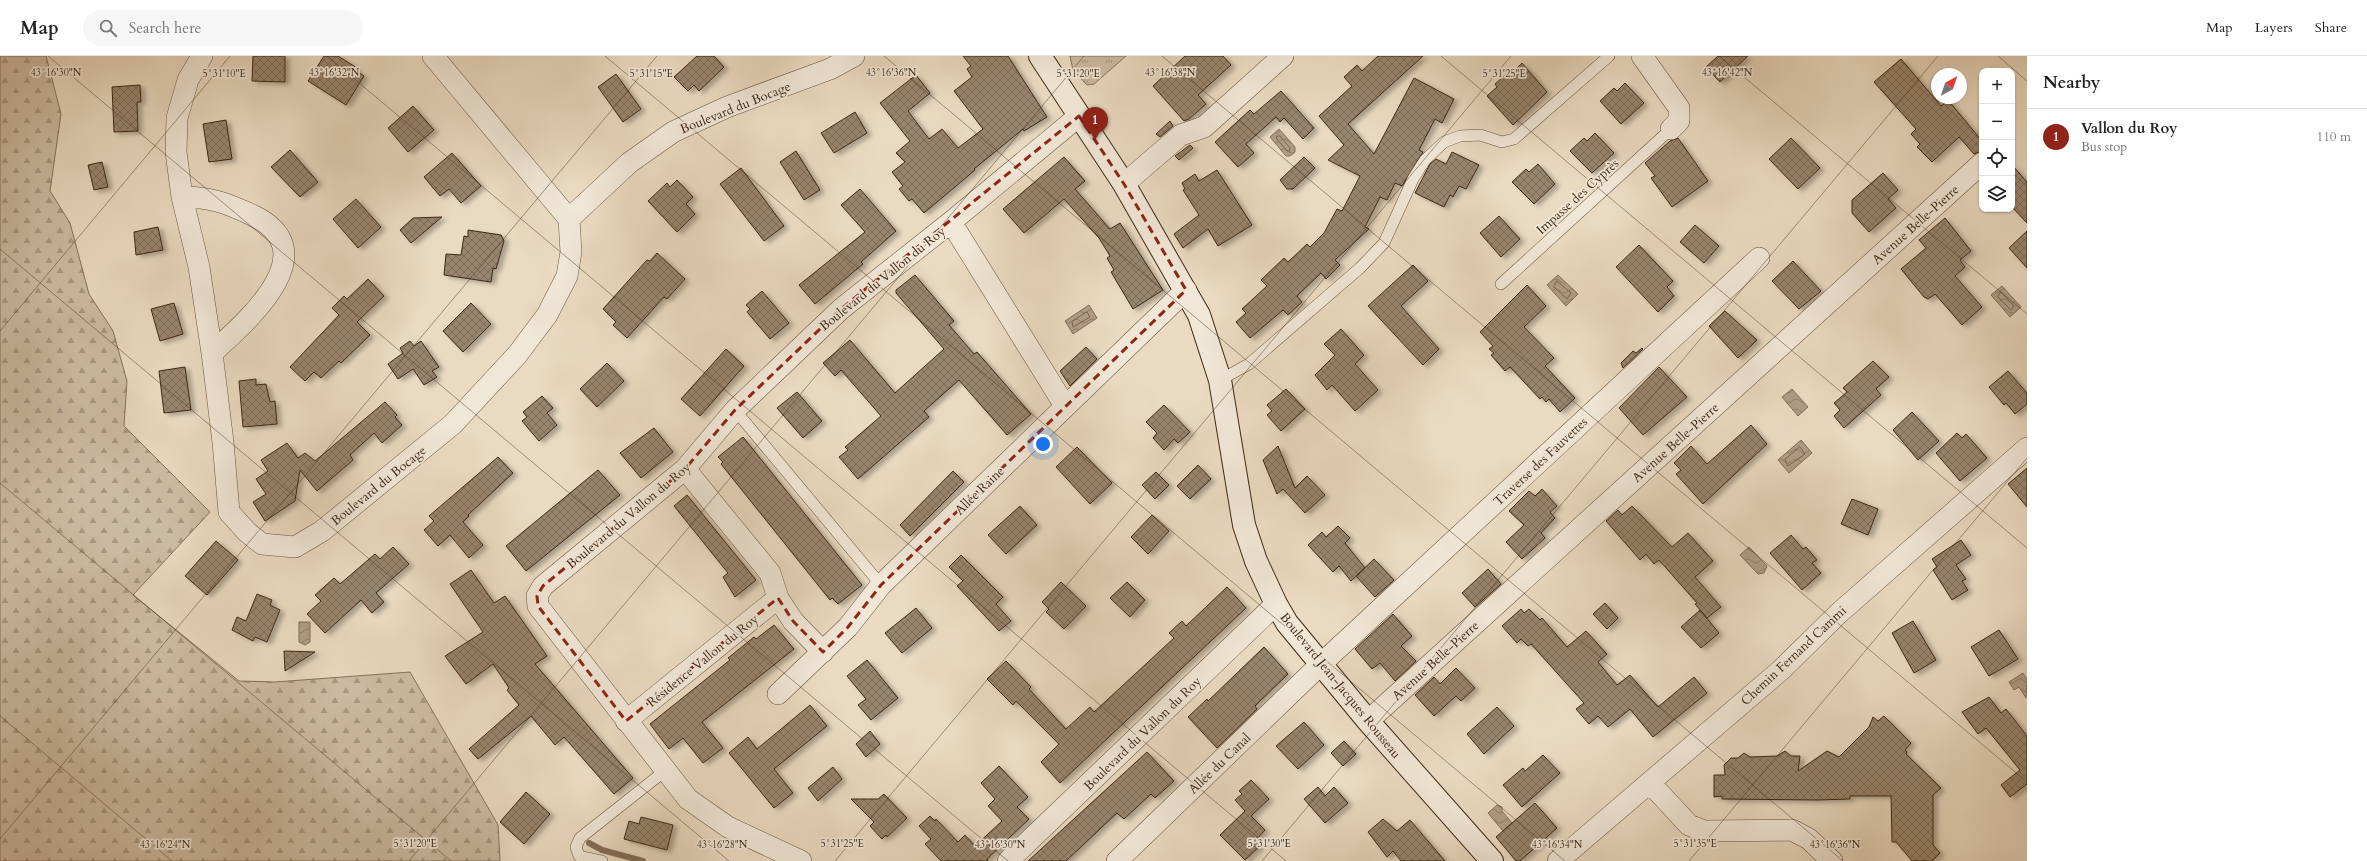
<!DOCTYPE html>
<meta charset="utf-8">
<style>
:root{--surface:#fff;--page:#f6f6f6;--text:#202124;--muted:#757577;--line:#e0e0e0;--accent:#8f2418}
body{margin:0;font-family:Cardo,serif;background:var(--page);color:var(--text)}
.controls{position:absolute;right:12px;top:12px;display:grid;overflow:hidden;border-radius:8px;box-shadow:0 1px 3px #0004}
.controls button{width:36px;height:36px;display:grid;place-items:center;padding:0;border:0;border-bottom:1px solid var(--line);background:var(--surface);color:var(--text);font:20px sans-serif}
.compass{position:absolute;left:1931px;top:12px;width:36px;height:36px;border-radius:50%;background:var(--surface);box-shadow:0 1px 3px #0004;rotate:40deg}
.you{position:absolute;left:1043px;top:388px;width:14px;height:14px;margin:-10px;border:3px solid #fff;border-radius:50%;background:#1a73e8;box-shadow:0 0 0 6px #1a73e833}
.badge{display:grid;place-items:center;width:26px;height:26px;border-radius:50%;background:var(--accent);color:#fff;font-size:13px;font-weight:700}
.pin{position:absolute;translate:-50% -33px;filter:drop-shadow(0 1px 2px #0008)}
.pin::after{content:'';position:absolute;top:21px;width:14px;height:12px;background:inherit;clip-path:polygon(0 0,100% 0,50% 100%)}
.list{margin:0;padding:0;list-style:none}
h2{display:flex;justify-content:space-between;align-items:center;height:52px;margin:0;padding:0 16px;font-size:17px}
h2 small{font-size:13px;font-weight:400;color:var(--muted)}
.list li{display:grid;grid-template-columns:26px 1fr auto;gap:12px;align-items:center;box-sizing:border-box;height:56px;padding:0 16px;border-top:1px solid var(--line)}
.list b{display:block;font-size:15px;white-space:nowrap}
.list p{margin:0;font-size:13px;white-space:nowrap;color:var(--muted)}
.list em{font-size:13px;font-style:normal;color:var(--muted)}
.icon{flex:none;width:22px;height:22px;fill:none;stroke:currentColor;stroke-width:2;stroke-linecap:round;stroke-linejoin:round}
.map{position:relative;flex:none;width:2027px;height:805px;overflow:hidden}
header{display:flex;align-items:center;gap:24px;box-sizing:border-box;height:56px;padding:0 20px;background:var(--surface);border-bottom:1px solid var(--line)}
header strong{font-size:19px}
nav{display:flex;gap:22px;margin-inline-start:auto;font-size:14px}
.search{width:280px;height:36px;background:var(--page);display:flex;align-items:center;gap:10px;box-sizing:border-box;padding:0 14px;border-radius:22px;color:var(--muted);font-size:15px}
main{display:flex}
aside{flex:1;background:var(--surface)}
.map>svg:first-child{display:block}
.grass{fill:url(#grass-tufts);stroke:#86725c}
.forest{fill:url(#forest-firs);stroke:#86725c}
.water{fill:url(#water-waves);stroke:#836e59}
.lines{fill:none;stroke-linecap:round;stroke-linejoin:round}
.shore{stroke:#78624e;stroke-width:1}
.stream{stroke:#836e59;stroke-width:6}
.building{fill:url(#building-cross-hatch);stroke:#3f2815;filter:url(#shadow)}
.lane-casing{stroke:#6a5440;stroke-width:12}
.street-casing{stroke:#6a5440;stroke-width:22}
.secondary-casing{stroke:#3f2815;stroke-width:24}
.lane{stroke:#f1e7d7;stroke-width:11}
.street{stroke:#f1e7d7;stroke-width:21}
.secondary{stroke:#f1e7d7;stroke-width:22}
.marked{fill:none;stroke:#8f2418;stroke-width:3;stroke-dasharray:8 5;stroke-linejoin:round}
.ticks{fill:none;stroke:#3f2815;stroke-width:1;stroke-opacity:0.45}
.labels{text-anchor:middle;stroke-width:3.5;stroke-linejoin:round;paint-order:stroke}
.street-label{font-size:13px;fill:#3f2815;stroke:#f1e7d7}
.ticks-label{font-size:10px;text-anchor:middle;fill:#3f2815;stroke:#f1e7d7;stroke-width:3.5;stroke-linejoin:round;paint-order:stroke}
</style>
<header>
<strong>Map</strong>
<div class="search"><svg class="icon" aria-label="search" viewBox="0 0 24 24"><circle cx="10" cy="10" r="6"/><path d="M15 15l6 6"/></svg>Search here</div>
<nav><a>Map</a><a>Layers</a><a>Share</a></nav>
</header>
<main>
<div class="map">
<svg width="2027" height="805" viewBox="0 0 2027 805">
<defs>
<pattern id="grass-tufts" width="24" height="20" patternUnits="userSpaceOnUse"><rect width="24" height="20" fill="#cdbca4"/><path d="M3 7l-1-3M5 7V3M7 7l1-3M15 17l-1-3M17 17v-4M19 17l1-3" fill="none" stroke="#a89984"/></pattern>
<pattern id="forest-firs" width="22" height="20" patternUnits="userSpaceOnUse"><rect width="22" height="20" fill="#cdbca4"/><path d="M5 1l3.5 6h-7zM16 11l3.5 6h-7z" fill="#a89984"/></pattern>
<pattern id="water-waves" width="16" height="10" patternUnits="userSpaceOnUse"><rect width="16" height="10" fill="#b09d87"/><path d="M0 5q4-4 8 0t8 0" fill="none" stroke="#91806d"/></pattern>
<pattern id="building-cross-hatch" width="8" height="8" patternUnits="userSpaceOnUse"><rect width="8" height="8" fill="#98856e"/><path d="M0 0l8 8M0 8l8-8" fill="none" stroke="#7d6d59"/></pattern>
<filter id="shadow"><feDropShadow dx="4.5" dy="2.5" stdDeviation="2" flood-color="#0004"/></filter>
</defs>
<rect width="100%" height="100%" fill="#eadac1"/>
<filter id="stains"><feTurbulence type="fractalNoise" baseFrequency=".005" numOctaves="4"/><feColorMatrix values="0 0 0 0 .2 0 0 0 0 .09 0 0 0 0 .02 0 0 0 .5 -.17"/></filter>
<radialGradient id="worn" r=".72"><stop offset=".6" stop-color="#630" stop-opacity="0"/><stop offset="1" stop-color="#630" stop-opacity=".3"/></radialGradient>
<path class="grass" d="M1070,0H1126L1094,28L1087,29L1073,14Z"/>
<path class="forest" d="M0,0H46L61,58L50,135L70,167L89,238L113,275L127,325L124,370L210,456L133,539L239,625L275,626L410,616L498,769L500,805H0Z"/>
<path class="water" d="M1279,73L1295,91V96L1290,100H1286L1270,81Z
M1558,219L1578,238L1566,250L1547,229Z
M2002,230L2021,251L2010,261L1991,239Z
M1089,249L1097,262L1073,278L1065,265Z
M1792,333L1808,351L1798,360L1782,341Z
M1801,384L1812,397L1789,417L1778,404Z
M1749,491L1767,510L1764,517L1758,518L1740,499Z
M299,566H310V586L305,589L299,586Z
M2023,617L2027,623L2026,642L2019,631L2014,634L2009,626Z
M1497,749L1502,751V755L1512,767L1503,775L1488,757Z"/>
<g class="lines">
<path class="shore" d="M1277,80H1280L1290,92V95H1287L1277,83Z
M1557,225L1571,237L1567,243L1554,231Z
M2001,236L2014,250L2011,254L1998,241Z
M1087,256L1090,261L1073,271L1072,266Z
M1800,391L1805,398L1788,410L1785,404Z"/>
<path class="stream" d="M589,787L602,794L643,805"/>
</g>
<path class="building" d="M253,0H285V26L252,25Z
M324,0H338L357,12L355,14L364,20L346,49L308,25Z
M697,0H714L724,11L699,35L694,29L688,35L674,21Z
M963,0H1008L1047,61L1024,75L1023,73L974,113L975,114L924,157L912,143L909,145L899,133L903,130L892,116L905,106L896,97L910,85L880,47L916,19L930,37L908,55L929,83L942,73L958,92L983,73L954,35L972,21L967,13L971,10Z
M1185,0H1223L1231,9L1198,39L1206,48L1189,63L1184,65L1153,30Z
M1378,0H1423L1348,68L1374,98L1414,22L1454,43L1442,67L1435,63L1419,94L1423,96L1402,130L1395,127L1387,144L1380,141L1365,171L1369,173L1335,204L1340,209L1326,223L1321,217L1297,240L1302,246L1288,259L1283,254L1250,282L1236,266L1246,257L1242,253L1267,230L1261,224L1284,202L1288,206L1307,188L1310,191L1324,177L1337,153L1342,155L1360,120L1328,104L1344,89L1319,60L1352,30L1344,21L1357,9L1362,15Z
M1718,0H1748L1720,26L1706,11Z
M1901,3L1941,50L1948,44L1982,85V95L1974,98L1959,81L1932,106L1917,91L1920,88L1911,78L1916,73L1874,26Z
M1522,7L1547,36L1513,69L1487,40L1497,31L1495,28L1511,14L1513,16Z
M616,18L641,53L623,66L598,31Z
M1625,27L1644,47L1621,68L1600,45L1614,32L1617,35Z
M140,29L141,46H137L138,75L114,76L112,31Z
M1281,35L1314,72L1303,83L1284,62L1280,66L1276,61L1246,88L1254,97L1238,111L1215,86L1250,54L1254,58Z
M413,50L434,74L408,96L388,72Z
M855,56L867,77L834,97L821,77Z
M226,64L232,103L209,106L203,68Z
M1170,65L1173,70L1160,81L1156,78Z
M1595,77L1614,97L1592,117L1570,95L1584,82L1587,85Z
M1678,82L1708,125L1672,151L1651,122L1655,120L1645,107L1670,85Z
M1791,82L1820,112L1798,133L1769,103Z
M1190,89L1193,92L1179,104L1175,100Z
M290,94L318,126L300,141L271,111Z
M796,95L820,134L804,144L780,106Z
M1452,96L1479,109L1466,133L1459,130L1453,141L1450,139L1444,151L1415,137L1430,108L1436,103L1446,108Z
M452,97L481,130L461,147L449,133L440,140L424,121Z
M1064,101L1085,125L1075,133L1110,173L1120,167L1163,234L1133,253L1111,216L1114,214L1107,202L1110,200L1099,182L1064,143L1024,177L1003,153Z
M1304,101L1315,112L1293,133H1287L1280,124Z
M102,106L108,131L94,134L88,109Z
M1538,108L1555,128L1534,148L1512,126L1526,113L1529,116Z
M2012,109L2027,126V167L2012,151Z
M741,112L784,170L764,185L720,128Z
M1217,114L1252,169L1218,190L1208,173L1183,192L1174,178L1199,159L1183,134L1185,133L1182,127L1195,118L1199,125Z
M1883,117L1898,134L1888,143L1896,152L1869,176L1852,157V144Z
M677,124L693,141L686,148L695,158L677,176L648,145L667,127L670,131Z
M860,133L896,175L861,206L863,208L815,248L799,229L865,176L841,149Z
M356,143L381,171L358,192L333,163Z
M1499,160L1520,183L1501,201L1480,177Z
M442,161L411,187L400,174L413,162Z
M1945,162L1971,195L1960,204L1965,211L1955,220L1982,251L1962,269L1935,238L1928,243L1924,241L1901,213L1926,192L1919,184Z
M1695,169L1719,190L1704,207L1680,186Z
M158,171L163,194L136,199L134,176Z
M468,174L501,179L504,185L496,213L493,212L491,226L444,219L446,198L461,199L464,180L468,181Z
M2027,175V212L2009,192Z
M1639,189L1673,225L1667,231L1674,240L1658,256L1616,211Z
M657,197L685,223L667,243L664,241L627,282L613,269L616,266L603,253L647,204L650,205Z
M1793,205L1821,235L1799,253L1772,225Z
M1413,209L1428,225L1401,250L1439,293L1423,309L1368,250Z
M915,219L954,265L949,269L974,298L977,296L1031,358L1007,379L959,324L924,355L929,361L858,423L839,401L848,394L845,391L881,360L841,314L835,320L823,307L850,284L895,337L944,293L896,237V234Z
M368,223L384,240L357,266L370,279L341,307L339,305L321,322L314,316L305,325L290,311L339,259L332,252L344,240L347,243Z
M1527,229L1546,250L1524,271L1554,302L1545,310L1575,342L1560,356L1549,343L1546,346L1542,341L1540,343L1510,311L1505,315L1491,299L1494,297L1489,293L1493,290L1480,276Z
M762,235L789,267L770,283L747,256L750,253L746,249Z
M174,247L183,278L160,285L151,253Z
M471,247L491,268L463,296L443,275Z
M1725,255L1757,284L1738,302L1709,270Z
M1341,273L1364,299L1355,308L1378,334L1355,355L1332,329L1327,334L1315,319L1335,299L1324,288Z
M410,285L414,290L421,285L439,311L432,315L437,321L424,329L413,313L398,323L388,308L403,297L400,292Z
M1086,291L1097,303L1070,330L1060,315Z
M1642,292L1643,293L1623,312L1621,307L1633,295L1636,297Z
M726,293L744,310L700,360L681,343Z
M1873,305L1889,321L1876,333L1881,339L1844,372L1834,360L1840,354L1834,347L1847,336L1843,332Z
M607,307L624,325L597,351L580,333Z
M185,311L191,354L164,357L159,315Z
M1659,311L1687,341L1643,379L1619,352Z
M2008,315L2027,337V348L2015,358L2006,347L2004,349L1989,331Z
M256,323V329L266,328L270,346L275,345L277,368L243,371L239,325Z
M1286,333L1305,353L1281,375L1267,359L1272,355L1267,349Z
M797,336L822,365L803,382L777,352Z
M542,340L553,352L547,357L557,369L539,385L522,365L527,361L523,356Z
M385,346L397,359L395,361L402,369L382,387L374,377L350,399L353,404L317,435L300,414L295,445L265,465L253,446L266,438L256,423L268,415L261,404L287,387L298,402L305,397L315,405Z
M1164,349L1190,376L1178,387L1174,383L1164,394L1153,382L1157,377L1146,366Z
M1912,356L1939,385L1918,404L1893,374Z
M1751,369L1767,388L1703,448L1676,418L1681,414L1674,407L1691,390L1707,408Z
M654,372L673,396L641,422L620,397Z
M1957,377L1962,382L1966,378L1987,402L1960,425L1936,397Z
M743,381L862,529L838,548L832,542L830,544L721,408L723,406L718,401Z
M1278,390L1295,432L1307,420L1325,439L1305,457L1283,433L1277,438L1263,404Z
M1077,391L1112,427L1090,448L1056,411Z
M498,401L513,417L468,459L469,460L463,466L483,489L469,502L450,479L438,490L424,474L434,465L429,460Z
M1198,409L1211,423L1190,443L1177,430Z
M2027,412V451L2008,428Z
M598,414L620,439L526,515L506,490Z
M953,415L964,426L910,480L900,469Z
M1156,416L1169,429L1155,443L1142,429Z
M1542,433L1557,450L1550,456L1555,462L1541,477L1545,482L1522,503L1506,486L1524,469L1509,455L1529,435L1535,440Z
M687,439L756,524L735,541L723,521L728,517L674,450Z
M1852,443L1878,453L1868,479L1841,468Z
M1020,450L1037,469L1006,498L988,479Z
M1632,450L1672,491L1688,477L1713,505L1695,521L1721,551L1707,562L1695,548L1697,547L1659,504L1654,508L1646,498L1640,504L1606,465L1618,454L1622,459Z
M1152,459L1169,475L1148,498L1131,481Z
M1338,470L1350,482L1345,487L1365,512L1351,525L1339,510L1333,516L1308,489L1322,476L1326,481Z
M1791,479L1803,493L1806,491L1817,504L1812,507L1821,517L1802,534L1770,497Z
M1961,484L1971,499L1956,509L1966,523L1962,525L1968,534L1952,544L1933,514L1937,511L1932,503Z
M216,485L238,504L207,539L185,520Z
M393,491L409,508L376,537L384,546L372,557L361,544L325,577L307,558L321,545L315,539L334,522L340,528L375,498L380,503Z
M961,499L1003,541L996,548L1011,565L999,575L957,530L963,525L949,511Z
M1374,503L1394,524L1375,541L1356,520Z
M1488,513L1501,528L1475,551L1462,537Z
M471,514L494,547L505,540L547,600L535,608L633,722L614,738L564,681L555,689L531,660L478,703L469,693L519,649L507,634L509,632L493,608L466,628L445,600L483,576L450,528Z
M1061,526L1086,550L1064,573L1046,556L1049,553L1042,546Z
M1127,526L1145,544L1130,561L1110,542Z
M1227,531L1246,552L1060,727L1041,706L1059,688L1016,645L1013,649L987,623L1006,605L1031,631L1029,633L1066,673L1090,651L1094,656L1174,582L1169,577L1182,565L1186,570Z
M257,538L272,544L270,549L280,554L267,586L255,581L253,585L232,574L237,561L246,565Z
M1605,547L1618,562L1607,573L1593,558Z
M916,552L932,572L902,597L885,577Z
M1521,553L1524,557L1529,553L1540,564L1542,562L1567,591L1586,575L1607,598L1598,606L1617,629L1630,619L1658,651L1694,621L1707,637L1653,681L1630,653L1608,671L1598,660L1589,668L1576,653L1584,647L1531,588L1528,590L1521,583L1517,587L1502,570Z
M1700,554L1719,577L1701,592L1681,571Z
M1393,558L1412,580L1401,590L1416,605L1395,625L1380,607L1372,613L1355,593Z
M1913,565L1936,604L1914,617L1892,577Z
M774,569L794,593L702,666L723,692L703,707L683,682L669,693L650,668L730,604L728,602L754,581L756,583Z
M1999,574L2018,603L1989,620L1971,591Z
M1264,591L1288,618L1255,650L1257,653L1217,692L1188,661L1207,643L1208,645Z
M284,595L315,596L285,615Z
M867,604L898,642L871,664L858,649L866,643L847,620Z
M1456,612L1475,632L1461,645L1456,640L1434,660L1415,639L1434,621L1440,628Z
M1989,641L2001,657L2006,653L2027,680V728L2010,741L2001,729L2020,714L1986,672L1978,678L1962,656Z
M810,649L827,670L774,713L793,737L774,752L729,697L748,681L757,693Z
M1497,651L1514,670L1484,698L1467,678Z
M1884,660L1911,687L1905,694L1907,696L1906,698L1941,732L1933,739V789L1940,797L1932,805H1912L1896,786H1892L1891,740H1850V743L1818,744L1722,743V740L1714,741V719H1725L1724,709L1731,702H1738L1744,697L1750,701L1777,700L1785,695L1791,700H1800L1798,715L1827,695L1839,701L1869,671L1873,661L1878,665Z
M1304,666L1324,689L1298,713L1276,690Z
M870,675L880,688L866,701L856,688Z
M1344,685L1356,698L1343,710L1331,697Z
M1147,696L1174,725L1155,742L1151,738L1124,763L1117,757L1066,805H1028Z
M1543,699L1560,717L1522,751L1503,729L1523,712L1525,715Z
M999,710L1028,741L1017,751L1029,763L987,803L988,805H941L925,788L931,783L919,770L930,760L935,765L936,763L958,786L965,779L975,790L1002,765L988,750L995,743L981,727Z
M833,711L842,723L818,745L808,732Z
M1251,724L1269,743L1251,760L1265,774L1256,784L1261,789L1245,804L1220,779L1245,755L1235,744L1242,738L1239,735Z
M1318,731L1325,740L1334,731L1348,747L1325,767L1304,743Z
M526,736L550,758L524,788L500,766Z
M884,738L907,762L887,781L886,779L882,783L870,770L874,766L851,743H878Z
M1535,747L1557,772L1520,805H1516L1496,781Z
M641,761L673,769L667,794L624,783L629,765L639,768Z
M1383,763L1397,775L1410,764L1445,805H1401L1393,795L1387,801L1368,776Z"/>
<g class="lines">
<defs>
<path id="lane" d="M1501,228L1671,73
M1220,324L1249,308L1360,212L1384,187L1413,123L1425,104L1444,86L1460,80L1480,79L1502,86L1514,83L1609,0
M735,354L881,529
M602,805L579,800L576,791L580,782L666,714"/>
<path id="street" d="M202,0L188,24L177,62L176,96L182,141L199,211L212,297L223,386L229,456L247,476L262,488L295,491L322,475L453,368L517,299L547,259L567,220L571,196L569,163L629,107L673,76L727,51L830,13L854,0
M433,0L569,163
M1642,0L1679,52V65L1671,73
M1124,128L1181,79L1204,71L1283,0
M182,141C210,141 227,147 252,159C329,195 247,265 212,297
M951,166L1065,350
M685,413L770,517L778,542L793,565L823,596
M778,638L848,571L881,529L1186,234
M626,665L778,542
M1368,665L1982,107
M1650,727L1689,769L1704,775L1792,774L1809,783L1832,805
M801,805L728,771L688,743L538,550L537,540L543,530L685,413L735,354L841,253L951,166L1079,60
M1008,805L1276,548
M1117,805L1321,608L1759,202
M1558,805L1781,614L1839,557L2027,392"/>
<path id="secondary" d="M1040,0L1124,128L1199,259L1220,324L1244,469L1256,505L1276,548L1287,567L1368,665L1492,805"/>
</defs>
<use href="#lane" class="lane-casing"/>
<use href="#street" class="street-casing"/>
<use href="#secondary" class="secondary-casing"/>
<use href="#lane" class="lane"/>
<use href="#street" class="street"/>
<use href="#secondary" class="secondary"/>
</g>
<path class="marked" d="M1079,60L1124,128L1186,234L881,529L848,571L823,596L793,565L778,542L626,665L538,550L537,540L543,530L685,413L735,354L841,253Z"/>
<path class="ticks" d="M48,0L1008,805M327,0L1286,805M605,0L1565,805M884,0L1843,805M1162,0L2027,726M1441,0L2027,492M1719,0L2027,258M1998,0L2027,25M0,193L729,805M0,275L230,0M0,427L451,805M0,660L172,805M0,783L657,0M409,805L1084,0M835,805L1511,0M1262,805L1938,0M1689,805L2027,402"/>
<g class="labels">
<g class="street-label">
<text transform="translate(735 51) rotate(-22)" y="5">Boulevard du Bocage</text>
<text transform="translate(1577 140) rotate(-42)" y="5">Impasse des Cyprès</text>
<text transform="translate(1915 168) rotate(-42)" y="5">Avenue Belle-Pierre</text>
<text transform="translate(882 222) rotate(-39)" y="5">Boulevard du Vallon du Roy</text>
<text transform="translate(1675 386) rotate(-42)" y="5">Avenue Belle-Pierre</text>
<text transform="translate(1540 405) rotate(-43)" y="5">Traverse des Fauvettes</text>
<text transform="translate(378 429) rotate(-39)" y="5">Boulevard du Bocage</text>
<text transform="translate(979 434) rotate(-44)" y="5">Allée Raine</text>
<text transform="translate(628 459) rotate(-40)" y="5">Boulevard du Vallon du Roy</text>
<text transform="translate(1793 599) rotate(-43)" y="5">Chemin Fernand Cammi</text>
<text transform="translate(702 604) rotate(-39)" y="5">Résidence Vallon du Roy</text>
<text transform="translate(1435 604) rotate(-42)" y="5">Avenue Belle-Pierre</text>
<text transform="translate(1341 629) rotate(51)" y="5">Boulevard Jean-Jacques Rousseau</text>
<text transform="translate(1142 677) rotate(-44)" y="5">Boulevard du Vallon du Roy</text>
<text transform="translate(1219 707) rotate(-44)" y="5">Allée du Canal</text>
</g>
</g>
<g class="ticks-label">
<text x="56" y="20">43°16'30"N</text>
<text x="334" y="20">43°16'32"N</text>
<text x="891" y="20">43°16'36"N</text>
<text x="1170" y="20">43°16'38"N</text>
<text x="1727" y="20">43°16'42"N</text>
<text x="224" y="21">5°31'10"E</text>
<text x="651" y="21">5°31'15"E</text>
<text x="1078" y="21">5°31'20"E</text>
<text x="1504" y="21">5°31'25"E</text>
<text x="415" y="791">5°31'20"E</text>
<text x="842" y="791">5°31'25"E</text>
<text x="1269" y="791">5°31'30"E</text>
<text x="1695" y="791">5°31'35"E</text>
<text x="165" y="792">43°16'24"N</text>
<text x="722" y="792">43°16'28"N</text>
<text x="1000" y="792">43°16'30"N</text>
<text x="1557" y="792">43°16'34"N</text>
<text x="1835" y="792">43°16'36"N</text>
</g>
<rect width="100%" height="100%" filter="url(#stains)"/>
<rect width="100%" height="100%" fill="url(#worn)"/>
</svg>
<div class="controls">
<button>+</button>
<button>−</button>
<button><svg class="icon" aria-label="locate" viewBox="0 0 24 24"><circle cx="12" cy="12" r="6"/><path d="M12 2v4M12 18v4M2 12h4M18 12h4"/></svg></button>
<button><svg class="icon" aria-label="layers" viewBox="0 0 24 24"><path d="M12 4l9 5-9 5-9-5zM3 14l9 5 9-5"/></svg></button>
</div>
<svg class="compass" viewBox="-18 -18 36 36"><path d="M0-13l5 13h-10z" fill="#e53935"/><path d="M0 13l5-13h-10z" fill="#757577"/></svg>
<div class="you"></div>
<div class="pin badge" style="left:1095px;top:84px">1</div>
</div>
<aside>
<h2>Nearby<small></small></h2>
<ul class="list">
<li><span class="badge">1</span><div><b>Vallon du Roy</b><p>Bus stop</p></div><em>110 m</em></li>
</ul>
</aside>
</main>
